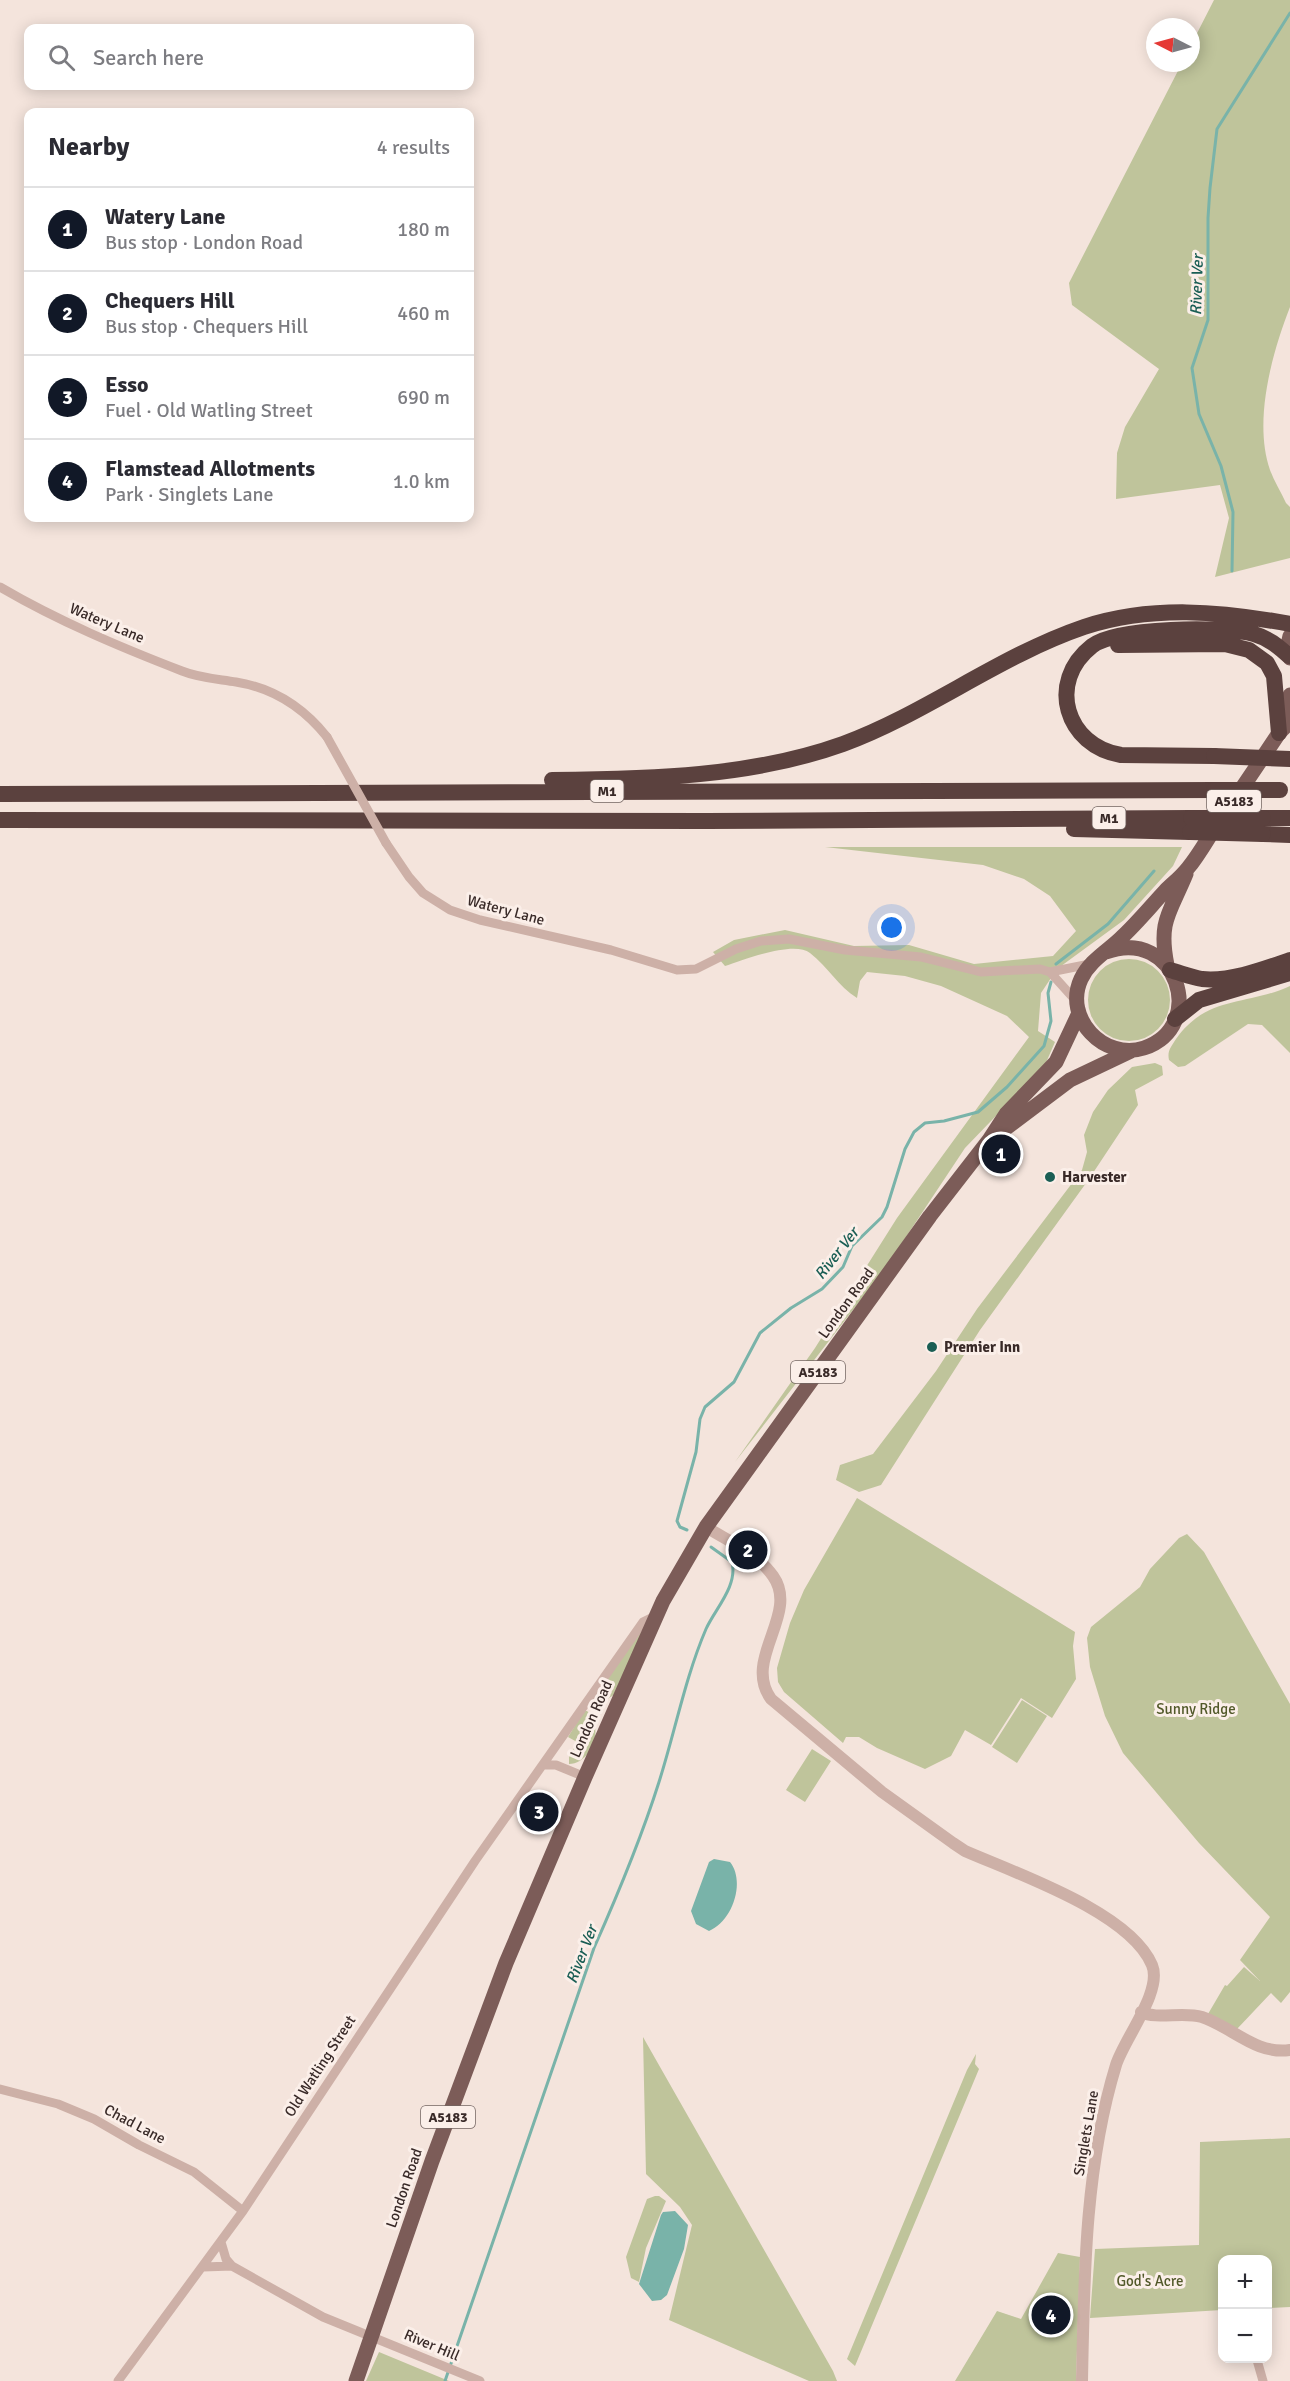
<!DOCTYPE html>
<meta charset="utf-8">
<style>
:root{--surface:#fff;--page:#f7f7f7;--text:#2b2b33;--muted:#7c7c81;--line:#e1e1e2;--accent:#111827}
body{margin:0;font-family:Signika,sans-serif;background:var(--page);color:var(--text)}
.controls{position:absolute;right:18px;bottom:18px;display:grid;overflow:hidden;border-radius:12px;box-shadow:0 3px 15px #0003}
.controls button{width:54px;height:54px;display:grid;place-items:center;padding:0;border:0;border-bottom:2px solid var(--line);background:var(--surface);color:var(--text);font:30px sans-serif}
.compass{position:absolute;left:1146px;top:18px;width:54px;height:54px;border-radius:50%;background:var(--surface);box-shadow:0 3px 15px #0003;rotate:276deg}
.you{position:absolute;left:892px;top:928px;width:21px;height:21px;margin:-15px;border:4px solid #fff;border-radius:50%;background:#1a73e8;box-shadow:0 0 0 9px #1a73e833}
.badge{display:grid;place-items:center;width:39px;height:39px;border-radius:50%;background:var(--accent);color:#fff;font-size:20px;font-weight:700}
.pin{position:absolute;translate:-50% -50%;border:3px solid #fff;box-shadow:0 2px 6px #0006}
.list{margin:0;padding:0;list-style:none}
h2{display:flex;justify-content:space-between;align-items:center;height:78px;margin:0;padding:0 24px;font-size:26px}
h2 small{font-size:20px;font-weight:400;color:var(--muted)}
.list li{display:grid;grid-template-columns:39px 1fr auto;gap:18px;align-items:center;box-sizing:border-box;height:84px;padding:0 24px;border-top:2px solid var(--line)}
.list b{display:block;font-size:22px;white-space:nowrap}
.list p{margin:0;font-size:20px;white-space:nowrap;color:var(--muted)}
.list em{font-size:20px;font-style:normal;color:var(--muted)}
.icon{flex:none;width:33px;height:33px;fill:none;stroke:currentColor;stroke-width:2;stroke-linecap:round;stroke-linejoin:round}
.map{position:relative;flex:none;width:1290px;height:2381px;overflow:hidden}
.search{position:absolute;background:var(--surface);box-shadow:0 3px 15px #0003;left:24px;top:24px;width:450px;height:66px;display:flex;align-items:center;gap:15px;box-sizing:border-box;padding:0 21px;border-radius:12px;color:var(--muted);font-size:22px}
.panel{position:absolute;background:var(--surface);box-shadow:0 3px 15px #0003;left:24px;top:108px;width:450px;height:414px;border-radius:12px}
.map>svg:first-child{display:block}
.green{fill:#bfc49b}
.water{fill:#79b3a9}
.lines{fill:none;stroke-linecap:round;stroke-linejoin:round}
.stream{stroke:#79b3a9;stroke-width:3}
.minor{stroke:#cdb0a7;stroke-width:9}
.tertiary{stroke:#cdb0a7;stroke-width:12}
.primary{stroke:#7c5c58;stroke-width:15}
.motorway{stroke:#5b413e;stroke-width:16}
.minor-bridge{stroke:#cdb0a7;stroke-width:9}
.motorway-bridge{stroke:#5b413e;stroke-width:16}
.poi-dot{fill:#1a5e54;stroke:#fbefe9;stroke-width:2}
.labels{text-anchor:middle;stroke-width:6;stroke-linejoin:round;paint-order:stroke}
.shield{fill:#fbefe9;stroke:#736562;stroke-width:1.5}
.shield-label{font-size:14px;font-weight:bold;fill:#392a28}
.street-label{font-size:15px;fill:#392a28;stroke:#fbefe9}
.poi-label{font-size:15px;font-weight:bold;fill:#392a28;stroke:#fbefe9;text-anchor:start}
.park-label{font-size:15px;fill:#52592a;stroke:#fbefe9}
.water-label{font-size:16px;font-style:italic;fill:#1a5e54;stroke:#fbefe9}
</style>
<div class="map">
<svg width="1290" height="2381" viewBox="0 0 1290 2381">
<rect width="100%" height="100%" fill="#f4e4dc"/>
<path class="green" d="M1214,0H1290V307C1272,353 1253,421 1270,470C1274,481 1281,492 1286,503L1290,507V558L1215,577L1229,518L1220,485L1116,499L1117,453L1125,427L1159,369L1072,305L1069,283L1182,63H1191V45Z
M825,847H1182L1173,866L1124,920L1057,969L1041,993L1038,1031L1055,1042L1045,1065L965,1148L884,1270L735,1462L815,1348L897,1218L1029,1037L1007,1016L941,986L905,976L867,972L860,981L857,998C838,986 828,967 810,953C794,940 743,960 725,966L713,952L734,940L785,930L854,946L909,945L974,964L1053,956L1076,931L1050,896L1024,879L983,865Z
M1088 1000a41 41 0 1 1 82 0a41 41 0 1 1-82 0Z
M1290,986V1053L1262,1025L1248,1024L1185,1066L1178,1067L1169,1060C1167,1051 1171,1047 1176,1039C1207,995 1247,1006 1290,986Z
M1155,1063L1162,1066L1163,1075L1135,1090L1138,1105L1089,1179L980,1330L881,1485L859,1492L836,1480L840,1465L873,1454L936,1371L977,1309L1082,1170L1087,1152L1084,1135L1093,1112L1108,1090L1132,1067Z
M857,1498L1075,1632L1073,1646L1076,1679L1052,1718L1021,1698L991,1745L965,1730L951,1756L925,1769L877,1748L859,1737H846L843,1743L784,1692L778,1682L777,1668L790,1623L804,1590Z
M1187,1534L1204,1552L1290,1704V1992L1281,2003L1271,1993L1237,2029L1208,2014L1225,1985L1227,1986L1244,1967L1260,1981L1240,1960L1270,1917L1199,1843L1123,1753L1105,1716L1090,1667L1087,1638L1091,1627L1140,1587L1150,1569L1179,1538Z
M639,1632L642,1634L615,1694C607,1700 603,1702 594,1698Z
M1022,1700L1047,1716L1017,1763L992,1747Z
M584,1711H587C605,1727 592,1763 569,1764V1757L577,1742L568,1737Z
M812,1749L831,1761L805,1802L786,1790Z
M643,2037L833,2371L837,2381H809L669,2320L692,2225L680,2207L646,2174Z
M976,2054L975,2064L979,2069L855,2366L847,2359L967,2070Z
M1290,2138V2307L1268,2308V2260H1222V2310L1090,2318L1095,2249L1199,2245L1200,2142Z
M655,2196H659L666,2201L646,2248L639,2282L631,2278L626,2257L647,2199Z
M1058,2253L1080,2257L1076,2381H955L997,2311L1021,2319Z
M379,2352L449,2381H366Z"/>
<path class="water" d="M714,1859L730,1862C746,1882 732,1922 709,1931L696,1924L691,1911L709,1862Z
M675,2211L688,2225L684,2249L667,2295L661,2300L652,2301L639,2284L661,2215L663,2212Z"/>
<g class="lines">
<path class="stream" d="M1232,571L1233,512L1221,466L1199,414L1192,368L1208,320V218L1210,188L1217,129L1290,13
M1056,964L1108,924L1154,871
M687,1530L680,1527L677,1521L696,1452L700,1419L705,1407L734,1382L760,1333L791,1308L822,1289L843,1267L852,1246L882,1217L887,1207L905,1149L914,1132L925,1123L944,1121L978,1112L1007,1087L1044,1046L1051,1021L1048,993L1051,982
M445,2381L594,1948C618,1894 641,1839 659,1782C675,1732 685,1678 706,1629C715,1609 738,1586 732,1562L711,1547"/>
<path class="minor" d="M0,587C58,621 120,647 182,671C199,678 218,679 236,682C274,688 303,707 327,737
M386,843L409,877L423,893L450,910L480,920L611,950L677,970L696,969L736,949L761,941L789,939L845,950L921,957L981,972L1040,969L1050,972L1090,964
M1050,972L1077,1002
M544,1765H556L585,1777
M0,2089L58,2104L94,2119L139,2145L194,2172L243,2211
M221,2242L226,2259L232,2266L323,2317L480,2381
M203,2267L232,2266
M1257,2360L1263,2381
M118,2381L243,2211L475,1861L643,1622L655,1616"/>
<path class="tertiary" d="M706,1527C728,1541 757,1553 773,1576C800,1614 742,1659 771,1699L882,1792L953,1843L965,1851C1015,1873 1130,1912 1152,1965C1163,1991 1124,2039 1116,2065C1085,2166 1084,2276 1082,2381
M1141,2012C1158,2020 1182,2011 1202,2017C1232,2027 1256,2055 1290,2050"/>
<path class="primary" d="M1290,636L1287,649L1290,658
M1280,730L1290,695
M1106,952C1176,926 1209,1026 1144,1048C1104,1061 1063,1018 1081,979C1090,960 1108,951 1122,937C1137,923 1151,906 1165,891C1173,883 1181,877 1188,868C1199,855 1208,838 1218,823C1239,793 1259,763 1279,733L1290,722
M1167,965C1158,921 1170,913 1186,874
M994,1137L1070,1080L1131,1051
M356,2381L432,2161L506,1963L585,1777L663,1601L706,1527L930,1216L989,1140L1006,1114L1056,1062L1079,1013"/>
<path class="motorway" d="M1118,645L1225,644L1249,650L1267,663L1274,676L1279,733
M1214,756L1121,755C1066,746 1046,682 1092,646C1116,627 1225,626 1254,634C1268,638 1278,646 1289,656
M552,780C650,779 751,777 843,744C927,713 999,656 1084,627C1152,605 1221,611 1290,624
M0,794L1214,790
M1263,818H1290
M0,820L707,821L1191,818
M1074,829L1190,832
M1263,834L1290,835
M1170,970C1181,973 1191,977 1202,979C1230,982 1264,969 1290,960
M1175,1019L1199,1000L1290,973"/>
<path class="minor-bridge" d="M327,737L386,843"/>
<path class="motorway-bridge" d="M1214,756L1290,759
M1214,790H1280
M1191,818H1263
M1190,832L1263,834"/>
</g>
<g class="poi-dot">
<circle cx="1050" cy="1177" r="6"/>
<circle cx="932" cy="1347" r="6"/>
</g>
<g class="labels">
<g class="shield">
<rect x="590.5" y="780" width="33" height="22" rx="4.5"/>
<rect x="1207" y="790" width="54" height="22" rx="4.5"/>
<rect x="1092.5" y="807" width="33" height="22" rx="4.5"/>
<rect x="791" y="1361" width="54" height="22" rx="4.5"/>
<rect x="421" y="2106" width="54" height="22" rx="4.5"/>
</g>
<g class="shield-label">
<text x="607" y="796">M1</text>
<text x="1234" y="806">A5183</text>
<text x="1109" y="823">M1</text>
<text x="818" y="1377">A5183</text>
<text x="448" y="2122">A5183</text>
</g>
<g class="street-label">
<text transform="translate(107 623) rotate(23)" y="5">Watery Lane</text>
<text transform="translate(506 910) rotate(15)" y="5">Watery Lane</text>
<text transform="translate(846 1303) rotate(-54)" y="5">London Road</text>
<text transform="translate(591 1719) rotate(-66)" y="5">London Road</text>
<text transform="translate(320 2066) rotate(-57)" y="5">Old Watling Street</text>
<text transform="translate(135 2124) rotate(28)" y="5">Chad Lane</text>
<text transform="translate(1086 2133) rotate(-80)" y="5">Singlets Lane</text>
<text transform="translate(404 2188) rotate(-71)" y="5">London Road</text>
<text transform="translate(432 2345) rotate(23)" y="5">River Hill</text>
</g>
<g class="poi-label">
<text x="1062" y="1182">Harvester</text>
<text x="944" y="1352">Premier Inn</text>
</g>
<g class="park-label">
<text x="1196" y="1714">Sunny Ridge</text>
<text x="1150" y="2286">God's Acre</text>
</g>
<g class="water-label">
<text transform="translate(1196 285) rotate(-88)" y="6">River Ver</text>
<text transform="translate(836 1253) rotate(-52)" y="6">River Ver</text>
<text transform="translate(581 1954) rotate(-69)" y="6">River Ver</text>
</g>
</g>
</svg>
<div class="controls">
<button>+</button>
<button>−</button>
</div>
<svg class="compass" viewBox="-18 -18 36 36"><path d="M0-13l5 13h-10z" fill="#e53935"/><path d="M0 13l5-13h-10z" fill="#7c7c81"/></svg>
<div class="you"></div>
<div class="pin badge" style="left:1001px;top:1154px">1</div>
<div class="pin badge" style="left:748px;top:1550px">2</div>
<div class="pin badge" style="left:539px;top:1812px">3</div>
<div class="pin badge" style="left:1051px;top:2315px">4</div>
<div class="search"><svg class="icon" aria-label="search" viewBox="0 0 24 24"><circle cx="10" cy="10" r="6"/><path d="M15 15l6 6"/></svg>Search here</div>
<section class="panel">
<h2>Nearby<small>4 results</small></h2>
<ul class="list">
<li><span class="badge">1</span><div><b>Watery Lane</b><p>Bus stop · London Road</p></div><em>180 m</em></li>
<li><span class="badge">2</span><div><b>Chequers Hill</b><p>Bus stop · Chequers Hill</p></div><em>460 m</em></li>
<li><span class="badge">3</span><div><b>Esso</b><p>Fuel · Old Watling Street</p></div><em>690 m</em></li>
<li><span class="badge">4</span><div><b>Flamstead Allotments</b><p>Park · Singlets Lane</p></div><em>1.0 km</em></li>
</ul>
</section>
</div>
